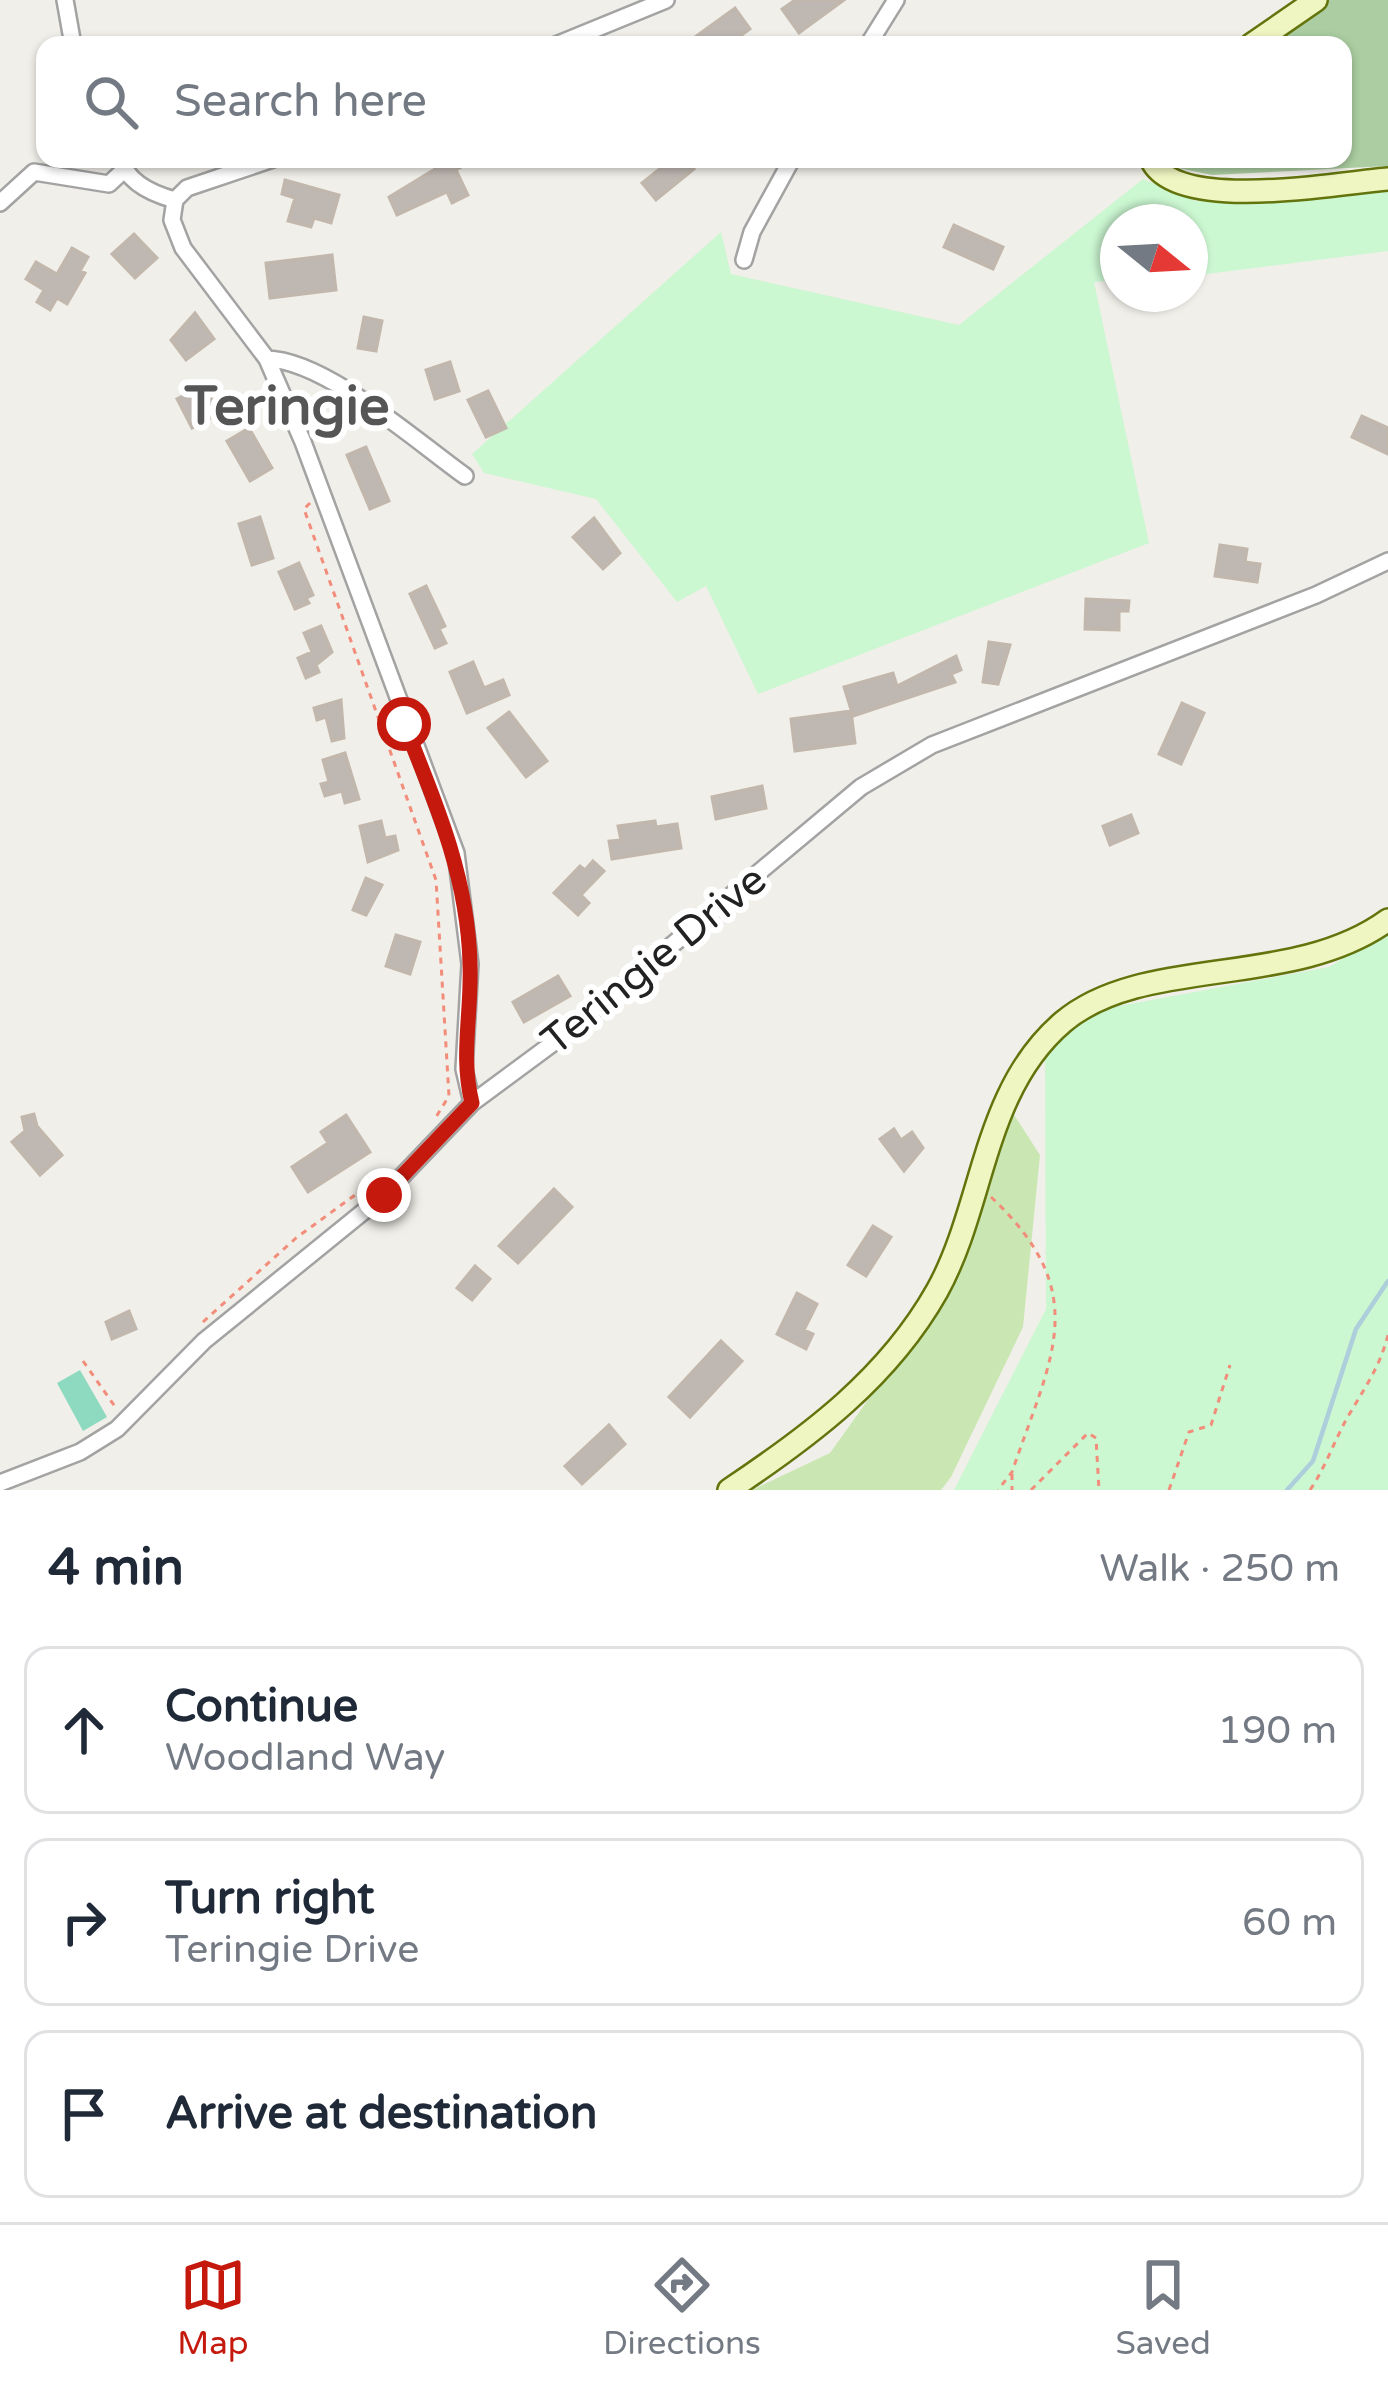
<!DOCTYPE html>
<meta charset="utf-8">
<style>
:root{--surface:#fff;--page:#f2f2f3;--text:#1f2937;--muted:#747a83;--line:#e0e1e3;--accent:#c5190e}
body{margin:0;font-family:"Varela Round",sans-serif;background:var(--page);color:var(--text)}
.compass{position:absolute;left:1100px;top:204px;width:108px;height:108px;border-radius:50%;background:var(--surface);box-shadow:0 3px 9px #0004;rotate:108deg}
.stop{position:absolute;width:36px;height:36px;margin:-27px;border:9px solid #c5190e;border-radius:50%;background:#fff}
.stop.end{background:#c5190e;border-color:#fff;box-shadow:0 3px 12px #0008}
.list{margin:0;padding:0;list-style:none}
h2{display:flex;justify-content:space-between;align-items:center;height:156px;margin:0;padding:0 48px;font-size:51px}
h2 small{font-size:39px;font-weight:400;color:var(--muted)}
.list li{display:grid;grid-template-columns:78px 1fr auto;gap:36px;align-items:center;box-sizing:border-box;height:168px;margin:0 24px 24px;padding:0 24px;border:3px solid var(--line);border-radius:24px}
.list b{display:block;font-size:45px;white-space:nowrap}
.list p{margin:0;font-size:39px;white-space:nowrap;color:var(--muted)}
.list em{font-size:39px;font-style:normal;color:var(--muted)}
.icon{flex:none;width:66px;height:66px;fill:none;stroke:currentColor;stroke-width:2;stroke-linecap:round;stroke-linejoin:round}
.map{position:relative;flex:none;width:1388px;height:1490px;overflow:hidden}
.search{position:absolute;background:var(--surface);box-shadow:0 3px 9px #0004;left:36px;right:36px;top:36px;height:132px;display:flex;align-items:center;gap:30px;box-sizing:border-box;padding:0 42px;border-radius:24px;color:var(--muted);font-size:45px}
.sheet{height:732px;background:var(--surface)}
nav{display:flex;justify-content:space-around;align-items:center;box-sizing:border-box;height:168px;border-top:3px solid var(--line);background:var(--surface);font-size:33px;color:var(--muted)}
nav a{display:grid;justify-items:center;gap:6px}
nav .on{color:var(--accent)}
.map>svg:first-child{display:block}
.grass{fill:#cae7b3}
.forest{fill:#abcda1}
.park{fill:#cbf7d1}
.pitch{fill:#8ddac1}
.lines{fill:none;stroke-linecap:round;stroke-linejoin:round}
.stream{stroke:#adcedb;stroke-width:4.5}
.building{fill:#bfb8b2;stroke:#c2b7ac;stroke-width:3}
.minor-casing{stroke:#a3a3a3;stroke-width:20}
.secondary-casing{stroke:#63740d;stroke-width:26}
.path{stroke:#f18d7a;stroke-width:3;stroke-dasharray:6 6;stroke-linecap:butt}
.minor{stroke:#fff;stroke-width:15}
.secondary{stroke:#f0f6c2;stroke-width:21}
.route{stroke:#c5190e;stroke-width:15}
.labels{text-anchor:middle;stroke-width:12;stroke-linejoin:round;paint-order:stroke}
.street-label{font-size:42px;fill:#222;stroke:#fff}
.district-label{font-size:54px;font-weight:bold;fill:#555;stroke:#fff}
</style>
<div class="map">
<svg width="1388" height="1490" viewBox="0 0 1388 1490">
<rect width="100%" height="100%" fill="#f1efe9"/>
<path class="grass" d="M1009,1107L1040,1155L1023,1327L951,1477L941,1490H752L830,1453L948,1288Z"/>
<path class="forest" d="M1327,0H1388V166L1212,175L1178,168L1172,159H1343V45H1268Z"/>
<path class="park" d="M1143,179L1196,201L1388,192V251L1190,276V222H1118V280L1094,282L1149,543L758,694L706,586L677,602L596,499L484,473L472,454L721,232L731,274L959,325Z
M1388,931V1490H954L1046,1309L1045,1054L1071,1015L1329,967Z"/>
<path class="pitch" d="M80,1370L107,1417L83,1431L57,1383Z"/>
<g class="lines">
<path class="stream" d="M1287,1490L1313,1461L1356,1329L1388,1281"/>
</g>
<path class="building" d="M795,0H844L799,33L782,9Z
M735,8L750,29L728,45H684Z
M430,159H476L456,170L468,195L452,203L447,192L397,215L389,197L435,169Z
M672,159H686L694,169L656,200L642,183Z
M285,180L339,195L331,223L314,218L311,227L288,221L295,198L282,194Z
M954,225L1003,247L993,269L944,247Z
M134,234L157,258L135,278L112,254Z
M72,248L88,257L80,271L85,273L67,304L57,298L50,310L37,302L44,290L26,279L36,262L57,274Z
M332,255L336,290L270,298L266,263Z
M195,313L214,339L186,360L171,340Z
M364,317L382,321L376,351L358,348Z
M450,362L459,391L435,399L426,370Z
M206,384L221,413L192,428L177,399Z
M488,391L506,428L486,437L468,400Z
M1362,416L1388,428V454L1352,437Z
M249,428L272,468L250,481L227,441Z
M366,447L389,501L370,509L347,455Z
M260,517L273,558L252,565L239,524Z
M594,518L620,553L603,569L573,537Z
M1220,545L1247,549L1245,562L1260,564L1257,582L1215,576Z
M299,563L313,595L306,598L309,603L295,609L279,572Z
M426,586L445,626L439,629L446,643L435,648L410,594Z
M1086,599L1129,601L1128,611H1119V630L1085,629Z
M321,626L332,652L316,665L319,672L306,678L298,658L312,652L304,633Z
M989,642L1010,645L998,684L983,682Z
M956,656L961,670L951,674L955,682L853,716L844,687L893,673L897,686Z
M473,662L484,688L503,680L509,695L467,713L450,672Z
M341,700L344,738L332,741L326,717L317,720L314,708Z
M1182,703L1204,713L1181,764L1159,754Z
M851,711L855,743L795,751L791,719Z
M509,712L547,761L526,777L488,728Z
M345,753L359,799L345,803L342,791L325,796L321,784L329,782L323,760Z
M762,786L766,808L716,819L712,797Z
M1131,815L1138,833L1110,845L1103,826Z
M381,821L385,838L395,836L398,850L368,862L360,826Z
M655,821L656,827L677,824L681,848L612,859L609,841L621,840L618,826Z
M593,861L604,871L581,895L589,903L578,915L554,893L580,866L585,870Z
M366,878L382,885L366,915L353,910Z
M396,935L420,942L410,974L386,966Z
M558,976L570,996L524,1022L513,1002Z
M34,1114L37,1126L62,1155L40,1175L12,1142L25,1131L22,1117Z
M346,1115L370,1152L308,1192L292,1167L328,1143L321,1132Z
M894,1129L901,1140L912,1132L923,1148L904,1171L880,1139Z
M554,1189L572,1207L518,1263L499,1246Z
M873,1226L891,1237L866,1276L848,1265Z
M475,1266L490,1279L472,1300L457,1288Z
M797,1293L817,1304L804,1330L813,1334L806,1349L777,1334Z
M129,1311L136,1329L112,1339L106,1322Z
M721,1341L742,1361L690,1417L669,1397Z
M609,1425L625,1444L582,1484L565,1466Z"/>
<g class="lines">
<defs>
<path id="minor" d="M65,0L73,45
M556,45L666,0
M868,45L896,0
M121,159C127,183 153,194 175,200L172,220L183,248L267,359L303,442L456,853L470,964L464,1069L472,1103
M175,200L187,188L273,159
M0,203L34,172L109,184L124,170
M744,260L752,232L792,159
M267,359C325,360 416,441 465,476
M0,1483L80,1452L117,1429L204,1341L384,1195L472,1103L568,1032L861,787L932,745L1316,595L1388,561"/>
<path id="secondary" d="M1251,45L1316,0
M1151,159C1174,214 1337,183 1388,179
M729,1490C810,1436 888,1378 937,1291C985,1205 982,1091 1063,1022C1144,954 1292,990 1388,920"/>
</defs>
<use href="#minor" class="minor-casing"/>
<use href="#secondary" class="secondary-casing"/>
<path class="path" d="M310,503L304,509L436,880L449,1096L436,1117
M991,1197C1094,1294 1051,1357 1012,1472L998,1490
M203,1322L296,1238L381,1176
M83,1361L116,1408
M1012,1474V1490
M1031,1490L1088,1433L1096,1438L1099,1490
M1169,1490L1189,1432L1211,1425L1230,1365
M1310,1490C1327,1465 1335,1438 1350,1413C1366,1386 1380,1366 1388,1335"/>
<use href="#minor" class="minor"/>
<use href="#secondary" class="secondary"/>
</g>
<g class="lines">
<path class="route" d="M384,1195L472,1103C460,1055 472,1013 470,964C468,878 436,803 404,724"/>
</g>
<g class="labels">
<g class="street-label">
<text transform="translate(653 959) rotate(-39)" y="15">Teringie Drive</text>
</g>
<g class="district-label">
<text x="287" y="424">Teringie</text>
</g>
</g>
</svg>
<svg class="compass" viewBox="-18 -18 36 36"><path d="M0-13l5 13h-10z" fill="#e53935"/><path d="M0 13l5-13h-10z" fill="#747a83"/></svg>
<div class="stop" style="left:404px;top:724px"></div>
<div class="stop end" style="left:384px;top:1195px"></div>
<div class="search"><svg class="icon" aria-label="search" viewBox="0 0 24 24"><circle cx="10" cy="10" r="6"/><path d="M15 15l6 6"/></svg>Search here</div>
</div>
<section class="sheet">
<h2>4 min<small>Walk · 250 m</small></h2>
<ul class="list">
<li><svg class="icon" aria-label="ahead" viewBox="0 0 24 24"><path d="M12 20V5M6 11l6-6 6 6"/></svg><div><b>Continue</b><p>Woodland Way</p></div><em>190 m</em></li>
<li><svg class="icon" aria-label="right" viewBox="0 0 24 24"><path d="M7 20v-9h11M14 6l5 5-5 5"/></svg><div><b>Turn right</b><p>Teringie Drive</p></div><em>60 m</em></li>
<li><svg class="icon" aria-label="arrive" viewBox="0 0 24 24"><path d="M6 21V4h12l-3 4 3 4H6"/></svg><div><b>Arrive at destination</b></div></li>
</ul>
</section>
<nav>
<a class="on"><svg class="icon" aria-label="map" viewBox="0 0 24 24"><path d="M3 6l6-2 6 2 6-2v14l-6 2-6-2-6 2zM9 4v14M15 6v14"/></svg>Map</a>
<a><svg class="icon" aria-label="directions" viewBox="0 0 24 24"><path d="M12 3l9 9-9 9-9-9zM9 14v-3h6M13 9l2 2-2 2"/></svg>Directions</a>
<a><svg class="icon" aria-label="saved" viewBox="0 0 24 24"><path d="M7 4h10v16l-5-4-5 4z"/></svg>Saved</a>
</nav>
